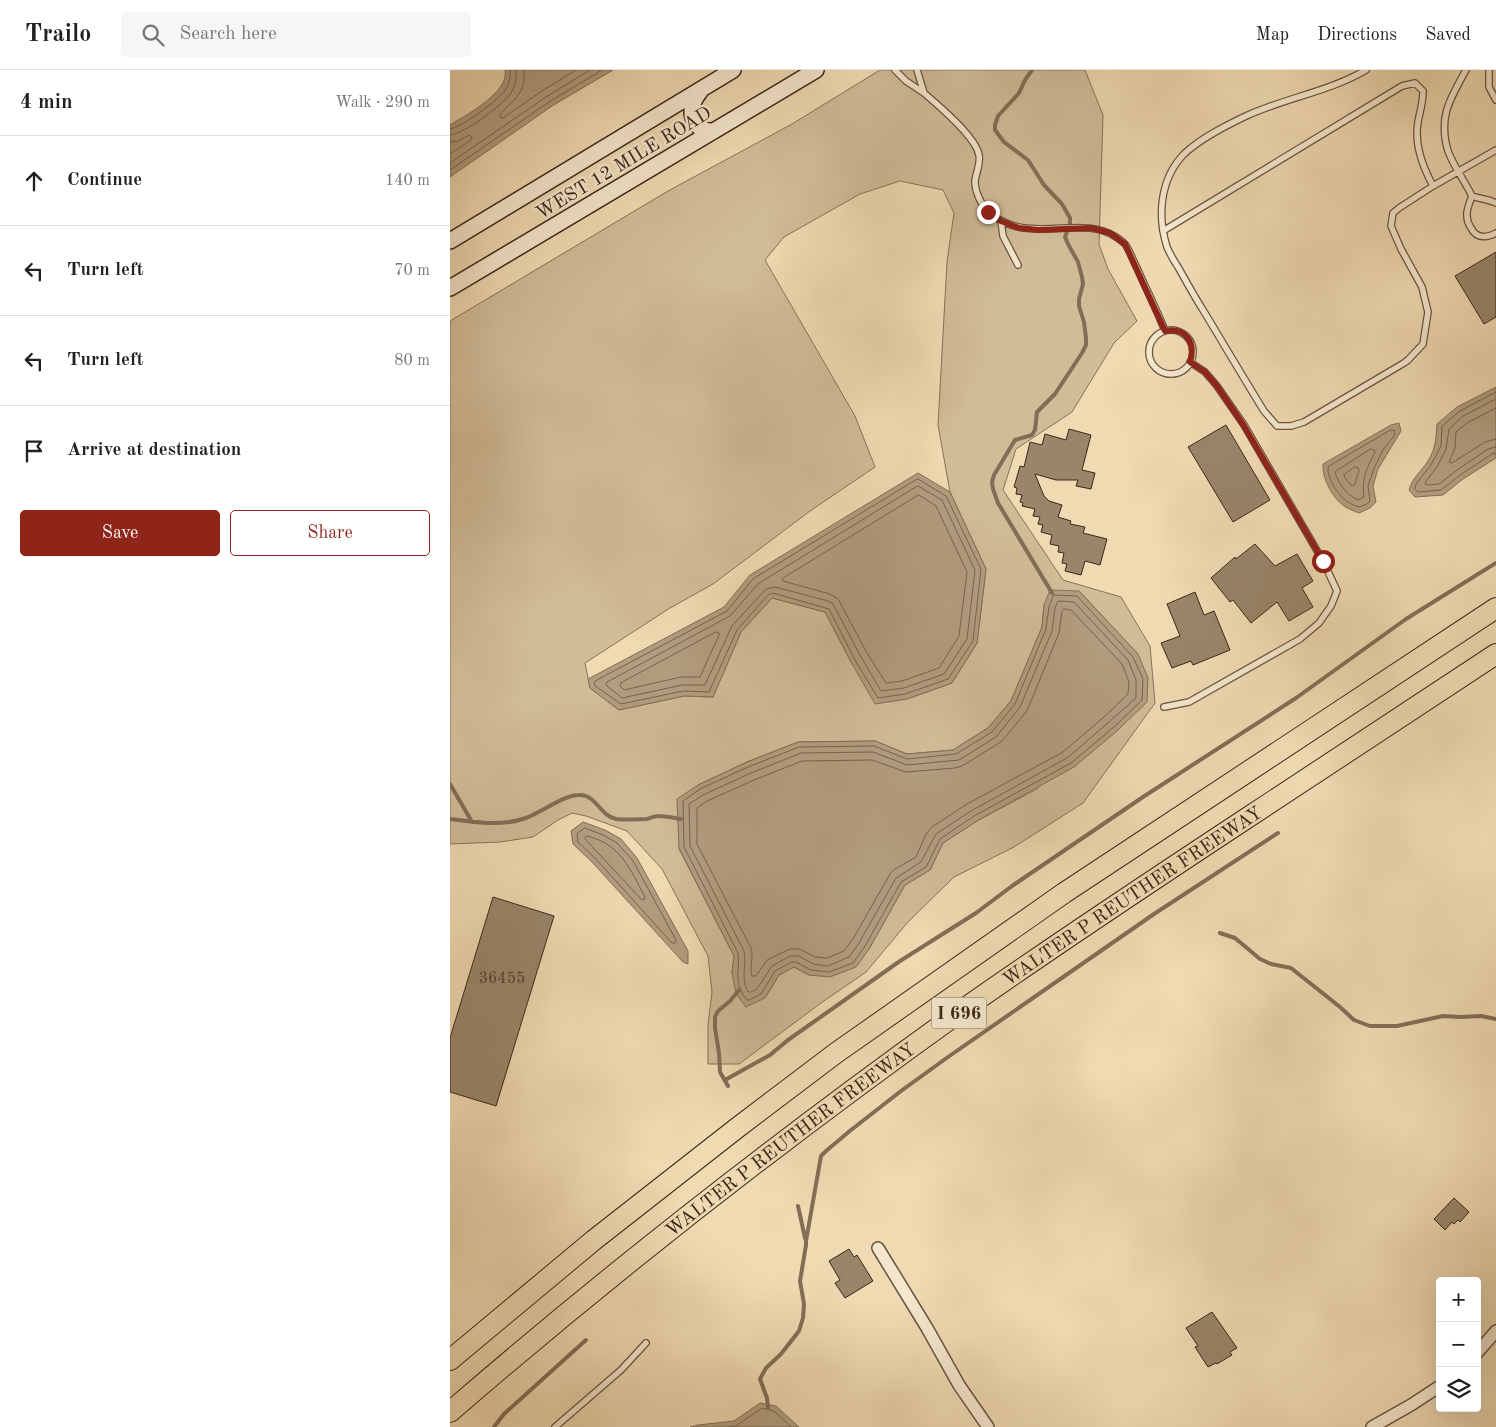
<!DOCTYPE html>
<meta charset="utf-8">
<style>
:root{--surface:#fff;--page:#f6f6f6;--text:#202124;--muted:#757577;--line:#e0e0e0;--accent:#8f2418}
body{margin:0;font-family:"Old Standard TT",serif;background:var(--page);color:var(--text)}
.controls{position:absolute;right:15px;bottom:15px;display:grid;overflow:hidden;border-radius:5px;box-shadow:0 5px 20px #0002}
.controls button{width:45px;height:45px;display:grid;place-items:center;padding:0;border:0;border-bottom:1px solid var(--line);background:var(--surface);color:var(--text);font:25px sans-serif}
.stop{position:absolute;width:15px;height:15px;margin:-11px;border:4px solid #8f2418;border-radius:50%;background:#fff}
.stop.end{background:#8f2418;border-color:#fff;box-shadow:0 1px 5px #0008}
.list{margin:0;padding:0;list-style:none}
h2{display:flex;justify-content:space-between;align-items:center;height:65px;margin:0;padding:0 20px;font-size:21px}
h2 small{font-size:16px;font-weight:400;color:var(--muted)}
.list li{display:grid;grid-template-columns:32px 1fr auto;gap:15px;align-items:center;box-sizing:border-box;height:90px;padding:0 20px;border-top:1px solid var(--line)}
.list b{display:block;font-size:19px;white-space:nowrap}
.list em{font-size:16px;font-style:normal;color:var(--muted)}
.actions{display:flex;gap:10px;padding:15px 20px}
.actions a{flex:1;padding:11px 0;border:1px solid var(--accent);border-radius:5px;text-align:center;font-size:18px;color:var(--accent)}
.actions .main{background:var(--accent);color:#fff}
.icon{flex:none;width:28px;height:28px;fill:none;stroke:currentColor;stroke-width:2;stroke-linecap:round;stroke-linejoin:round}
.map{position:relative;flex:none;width:1046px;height:1357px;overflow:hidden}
header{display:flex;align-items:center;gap:30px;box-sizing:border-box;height:70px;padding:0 25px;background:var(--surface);border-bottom:1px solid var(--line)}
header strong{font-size:24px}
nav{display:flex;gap:28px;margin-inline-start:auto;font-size:18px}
.search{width:350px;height:45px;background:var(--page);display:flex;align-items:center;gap:12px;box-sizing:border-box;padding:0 18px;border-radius:5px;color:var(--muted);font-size:19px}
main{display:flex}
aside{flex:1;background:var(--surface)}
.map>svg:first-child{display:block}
.green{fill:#d1bc98;stroke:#86725a;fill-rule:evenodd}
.water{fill:#b29d7f;stroke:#826e57}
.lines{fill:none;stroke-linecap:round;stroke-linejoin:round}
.shore{stroke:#76624e;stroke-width:1}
.stream{stroke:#826e57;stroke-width:4}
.building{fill:#99856a;stroke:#3a281c}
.service-casing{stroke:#685442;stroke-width:8}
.minor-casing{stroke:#685442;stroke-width:14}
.secondary-casing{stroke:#3a281c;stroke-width:18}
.motorway-casing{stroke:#3a281c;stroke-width:22}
.service{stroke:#f5e7cd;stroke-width:5.5}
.minor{stroke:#f5e7cd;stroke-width:11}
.secondary{stroke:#f5e7cd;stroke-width:15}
.motorway{stroke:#f0dab2;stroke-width:20}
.route{stroke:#8f2418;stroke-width:6}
.labels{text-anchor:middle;stroke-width:5;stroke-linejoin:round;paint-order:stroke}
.number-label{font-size:16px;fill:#523f30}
.shield{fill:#f5e7cd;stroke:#726151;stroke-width:1}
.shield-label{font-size:18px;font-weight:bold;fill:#3a281c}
.street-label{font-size:19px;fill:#3a281c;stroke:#f5e7cd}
</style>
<header>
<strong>Trailo</strong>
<div class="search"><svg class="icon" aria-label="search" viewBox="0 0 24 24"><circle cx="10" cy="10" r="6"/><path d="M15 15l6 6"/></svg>Search here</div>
<nav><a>Map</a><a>Directions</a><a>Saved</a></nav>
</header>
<main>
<aside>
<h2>4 min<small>Walk · 290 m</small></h2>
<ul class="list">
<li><svg class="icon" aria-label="ahead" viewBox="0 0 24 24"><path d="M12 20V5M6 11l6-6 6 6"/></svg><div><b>Continue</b></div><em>140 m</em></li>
<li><svg class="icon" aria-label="left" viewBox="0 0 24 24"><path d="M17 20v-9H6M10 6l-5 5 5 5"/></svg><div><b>Turn left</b></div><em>70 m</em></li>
<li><svg class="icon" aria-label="left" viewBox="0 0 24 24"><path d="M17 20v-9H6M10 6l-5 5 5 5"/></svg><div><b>Turn left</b></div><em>80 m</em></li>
<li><svg class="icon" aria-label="arrive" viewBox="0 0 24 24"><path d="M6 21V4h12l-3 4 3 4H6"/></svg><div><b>Arrive at destination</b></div></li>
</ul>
<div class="actions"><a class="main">Save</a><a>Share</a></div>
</aside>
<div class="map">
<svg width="1046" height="1357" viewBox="0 0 1046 1357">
<rect width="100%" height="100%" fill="#f0dab2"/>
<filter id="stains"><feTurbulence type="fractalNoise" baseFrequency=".004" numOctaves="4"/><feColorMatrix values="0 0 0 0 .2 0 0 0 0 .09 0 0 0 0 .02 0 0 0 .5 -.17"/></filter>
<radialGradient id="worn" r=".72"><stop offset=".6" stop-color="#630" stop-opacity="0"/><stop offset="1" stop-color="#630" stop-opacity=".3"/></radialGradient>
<path class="green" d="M430,0H635L653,45L649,174L658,199L687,251L664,273L622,342L566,379L553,420L613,510L671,527L700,576L705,633L633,733L564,777L504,807L458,852L416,902L371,933L289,994H258V955L262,922L258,886L212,799L177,761L136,746L122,743L108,750L83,767L50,772L0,774V251L218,121L342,54ZM450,111L493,120L504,143L497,192L488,355L500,422L536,499L527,573L502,613L457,629L401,592L375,542L322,528L291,562L263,627L234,626L169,640L140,618L135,593L220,538L263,514L360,441L425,397L405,346L315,190L334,167L410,124ZM629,521L688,584L587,719L527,751L493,773L480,800L455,815L419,879L359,905L344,897L329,905L315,928L282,903L284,886L229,779L248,715L297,692L348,672L425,671L457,684L503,680L538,658L561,631L592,557L594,535Z"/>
<path class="water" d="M55,0H163L102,36L0,107V55C16,45 60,22 55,0Z
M1046,317V388L1013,409L993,425L965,427L959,420C962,408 971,402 978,391C986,378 986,368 987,354L1007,337Z
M949,353L951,361L928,399L923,416L926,432L920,438L909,443C904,441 898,439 894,436C882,427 872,409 873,394L941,355Z
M468,403L500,422L536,499L527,573L502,613L457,629L425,634L401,592L375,542L322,528L291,562L263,627L234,626L169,640L140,618L138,609L274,537L300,505Z
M600,520L629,521L688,584L698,608L697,632L667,661L624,697L527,751L493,773L480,800L455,815L419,879L406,897L380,907L359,905L344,897L329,905L315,928L296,937L286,924L282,903L284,886L229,778L227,729L248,715L297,692L348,672L425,671L457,684L503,680L538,658L561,631L592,557L594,535Z
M133,752L155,760L171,769L187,788L238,881V894L233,892L142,792L123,774L121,761Z
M310,1333L326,1336L349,1357H240L248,1355L284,1351Z"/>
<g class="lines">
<path class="shore" d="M74,0C76,24 64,29 50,44L51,48H53L92,21L126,0
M0,59C12,57 49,30 56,19C59,14 61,6 60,0
M0,65C14,64 53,35 61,23C65,16 67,8 66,0
M0,72L9,71L19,65L22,67L21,70L0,84
M0,93L96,27L140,0
M0,100L99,32L152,0
M1046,322L1010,341L992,356L991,376L981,395L966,414L965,419L968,422L991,420L1010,405L1042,384L1046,383
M1046,329L1013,346L999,359L996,379L987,397L976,411L975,414L978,415L989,414L1007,400L1038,379L1046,377
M1046,338L1017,353L1006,362L1005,378L999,392L1002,393L1035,372L1046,369
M941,360L945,361L944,366L933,380L924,398L918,416L920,431L917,434L909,437C905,436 901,434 898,432C888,425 877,409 878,397Z
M921,379L924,380L925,382C917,398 911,409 914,427L908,430C897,425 888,414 885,402Z
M905,397L908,398L909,400L905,414L902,416L896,409L894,405Z
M468,409L496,426L531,499L523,571L498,609L455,624L428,628L405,590L379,539L323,523L318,525L287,560L259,622L233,621L171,634L144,615L145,611L277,541L303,509Z
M468,416L492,430L525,500L517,569L494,604L454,618L431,621L411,587L383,534L378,531L325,517L316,519L282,556L255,615H232L172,628L156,615L157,612L280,546L308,514Z
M469,425L486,436L517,502L509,566L489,598L452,611L436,613L417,583L388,529L380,524L333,511L332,509Z
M604,525L627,526L683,587L693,609L692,630L664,657L621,693L524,746L490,769L476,797L451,812L415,876L403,893L379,902L361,900L346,892H342L325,901L311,924L299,930H297C283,913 290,902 288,883L234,777L233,731L250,719L298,697L349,677L424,676L457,689L506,684L542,662L565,634L596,559L599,537Z
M609,531L624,532L678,590L686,610V628L659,652L617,688L521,741L486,764L471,792L446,808L409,873L399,887L378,896L363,894L349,886H340L322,896L307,919L301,922H298C290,908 297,895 294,881L240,776L239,734L253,725L301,703L351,683L423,682L457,695L509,690L546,667L570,637L602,561L605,538L607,533Z
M614,539L621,540L672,594L679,612L678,624L654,647L613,682L517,734L482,757L476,764L466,787L445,799L440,804L403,869L394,881L377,888L365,887L349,879H340L317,890L306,906H302C299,897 304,887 301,878L247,774V738L257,731L304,710L352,691L422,690L456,702L505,698L512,696L551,672L577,641L609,563L612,541Z
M266,562L269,563V565L250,607H231L174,620L170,616L171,613Z
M135,758L153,765L167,773L183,791L226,870L225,873H222L146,789L128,772L127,764Z
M137,766C171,774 180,799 195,827L194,830L191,829L136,770L135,768Z
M278,1357L286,1356L312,1338L324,1341L341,1357"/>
<path class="stream" d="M582,0L575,10L569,23L548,46L545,55V60L554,72L578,90L594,115L612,134L620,148V154L615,167L618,174L628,192L632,207L633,214L629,229V236L634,252L636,268V275L632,283L605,324L587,342L585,360L582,365L565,370L544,405L542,412L543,419L548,433L602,523
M0,714L22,752
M0,749C26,752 51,757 76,748C92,742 114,725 129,725C146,724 150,746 166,749C170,750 192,749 197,749C201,748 204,746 208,746C216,746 224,748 231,749
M770,863L785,868L810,889L821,894L841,898L890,937L904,950L920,956H947L993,946L1010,947L1031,946L1046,949
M275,1010L320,985L338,970L450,891L526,843L562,816L693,727L846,628L956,549L1046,493
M278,1016L270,1002L269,983L265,958V947L268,941L280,931L289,920
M348,1136L355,1168
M318,1338L317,1328L310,1309L316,1298L331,1284L349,1261L353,1248L354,1234L350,1211L356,1175V1171L371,1086L376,1081L401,1060L451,1021L498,987L704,844L828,763
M44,1357L54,1344L136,1270"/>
</g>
<path class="building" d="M1046,182V247L1034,254L1005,206Z
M776,355L820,430L783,452L738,377Z
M619,359L641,365L632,400L645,403L641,419L626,416L628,410H606L585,404L594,426L599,431L612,435L608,447L621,451L620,454L635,457L633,463L657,469L650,495L635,491L631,505L615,501L617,494L612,493L614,483L608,482L609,476L600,474L602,465L591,462L593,455L588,454L590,447L583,446L585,439L572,436L573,433L570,432L572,425L566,424L567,418L564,417L570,396L574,397L580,372L592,375L595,364L616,370Z
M805,474L825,496L847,484L863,511L852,518L863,537L839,551L827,532L801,553L783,530L780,532L761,508L785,487L786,489Z
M745,522L754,545L764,541L780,580L743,595L741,591L722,598L711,573L730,566L717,534Z
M43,827L104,846L46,1036L0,1022V968Z
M1004,1128L1019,1142L1010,1152L1008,1150L1004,1154L1002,1152L995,1160L984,1149Z
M399,1179L404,1187L407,1185L423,1211L395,1228L385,1213L390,1210L379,1191Z
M762,1242L787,1278L780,1282L782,1285L767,1294L766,1293L758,1297L745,1277L748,1276L736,1258Z"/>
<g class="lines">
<defs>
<path id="service" d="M445,0L456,11L474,23L467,0
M916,0C878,22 835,28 796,46C775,56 751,68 734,84C710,109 707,146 717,177C720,184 724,191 728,197C736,211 744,226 753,240C773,273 793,307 814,341L827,356H841L854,352L954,293L958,290L973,274L978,242L972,217L951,179L941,156L943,143L949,138L983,116L1046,80
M1016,0C1000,29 988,47 998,81C1003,95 1015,112 1022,126C1020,132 1016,140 1017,146C1017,150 1019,155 1021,158C1027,169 1036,168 1046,163
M1039,0V17L1046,30
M474,23C488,35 526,67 529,85C531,94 526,102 525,111C525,122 531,135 539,142C577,177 631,143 666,167C669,169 673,172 675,174C680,181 683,191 687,198C696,219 707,240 715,261
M1022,126C1030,129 1038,129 1046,133
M551,151L553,166L568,195
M713,161L952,16L965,13L973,21C973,33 970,41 968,52C964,75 973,97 983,116
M699 282a22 22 0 1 1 44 0a22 22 0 1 1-44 0Z
M714,637L739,632L850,569L869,553L881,536L887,521L873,491L794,355L767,316L755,302L740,292
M105,1357L171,1300L196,1273"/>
<path id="minor" d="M428,1178L477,1258L509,1315L538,1357
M1027,1283L1046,1261
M922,1357L961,1335L990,1316"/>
<path id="secondary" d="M251,20C248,24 246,27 244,31C240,39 242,51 249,57C253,61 259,61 264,61
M0,171L283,0
M0,218L366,0"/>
<g id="motorway">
<path d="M0,1290L144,1170L287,1058L386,983L614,823L1046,538"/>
<path id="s1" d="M0,1342C164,1200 335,1067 511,941C603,876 697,814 791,752C876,696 961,640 1046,584"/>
</g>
</defs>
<use href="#service" class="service-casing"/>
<use href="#minor" class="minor-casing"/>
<use href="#secondary" class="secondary-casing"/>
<use href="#motorway" class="motorway-casing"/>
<use href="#service" class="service"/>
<use href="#minor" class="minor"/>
<use href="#secondary" class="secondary"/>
<use href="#motorway" class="motorway"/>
</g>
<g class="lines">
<path class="route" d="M538,142L551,151L569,158L588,160L641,158L660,163L675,174L715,261C736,257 746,273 740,292L755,302L767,316L794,356L873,491"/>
</g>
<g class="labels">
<g class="number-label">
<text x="52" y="913">36455</text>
</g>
<rect class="shield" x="481.5" y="927.5" width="55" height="31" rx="4"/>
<g class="shield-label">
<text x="509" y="949">I 696</text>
</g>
<g class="street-label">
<text transform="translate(173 92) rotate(-31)" y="7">WEST 12 MILE ROAD</text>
<text dy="7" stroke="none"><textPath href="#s1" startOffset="856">WALTER P REUTHER FREEWAY</textPath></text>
<text dy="7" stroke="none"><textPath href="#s1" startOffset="436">WALTER P REUTHER FREEWAY</textPath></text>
</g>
</g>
<rect width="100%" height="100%" filter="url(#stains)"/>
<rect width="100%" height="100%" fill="url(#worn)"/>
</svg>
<div class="controls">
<button>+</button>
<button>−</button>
<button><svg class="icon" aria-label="layers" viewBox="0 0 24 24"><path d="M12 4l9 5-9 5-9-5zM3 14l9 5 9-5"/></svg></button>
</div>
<div class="stop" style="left:873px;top:491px"></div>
<div class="stop end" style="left:538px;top:142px"></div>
</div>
</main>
